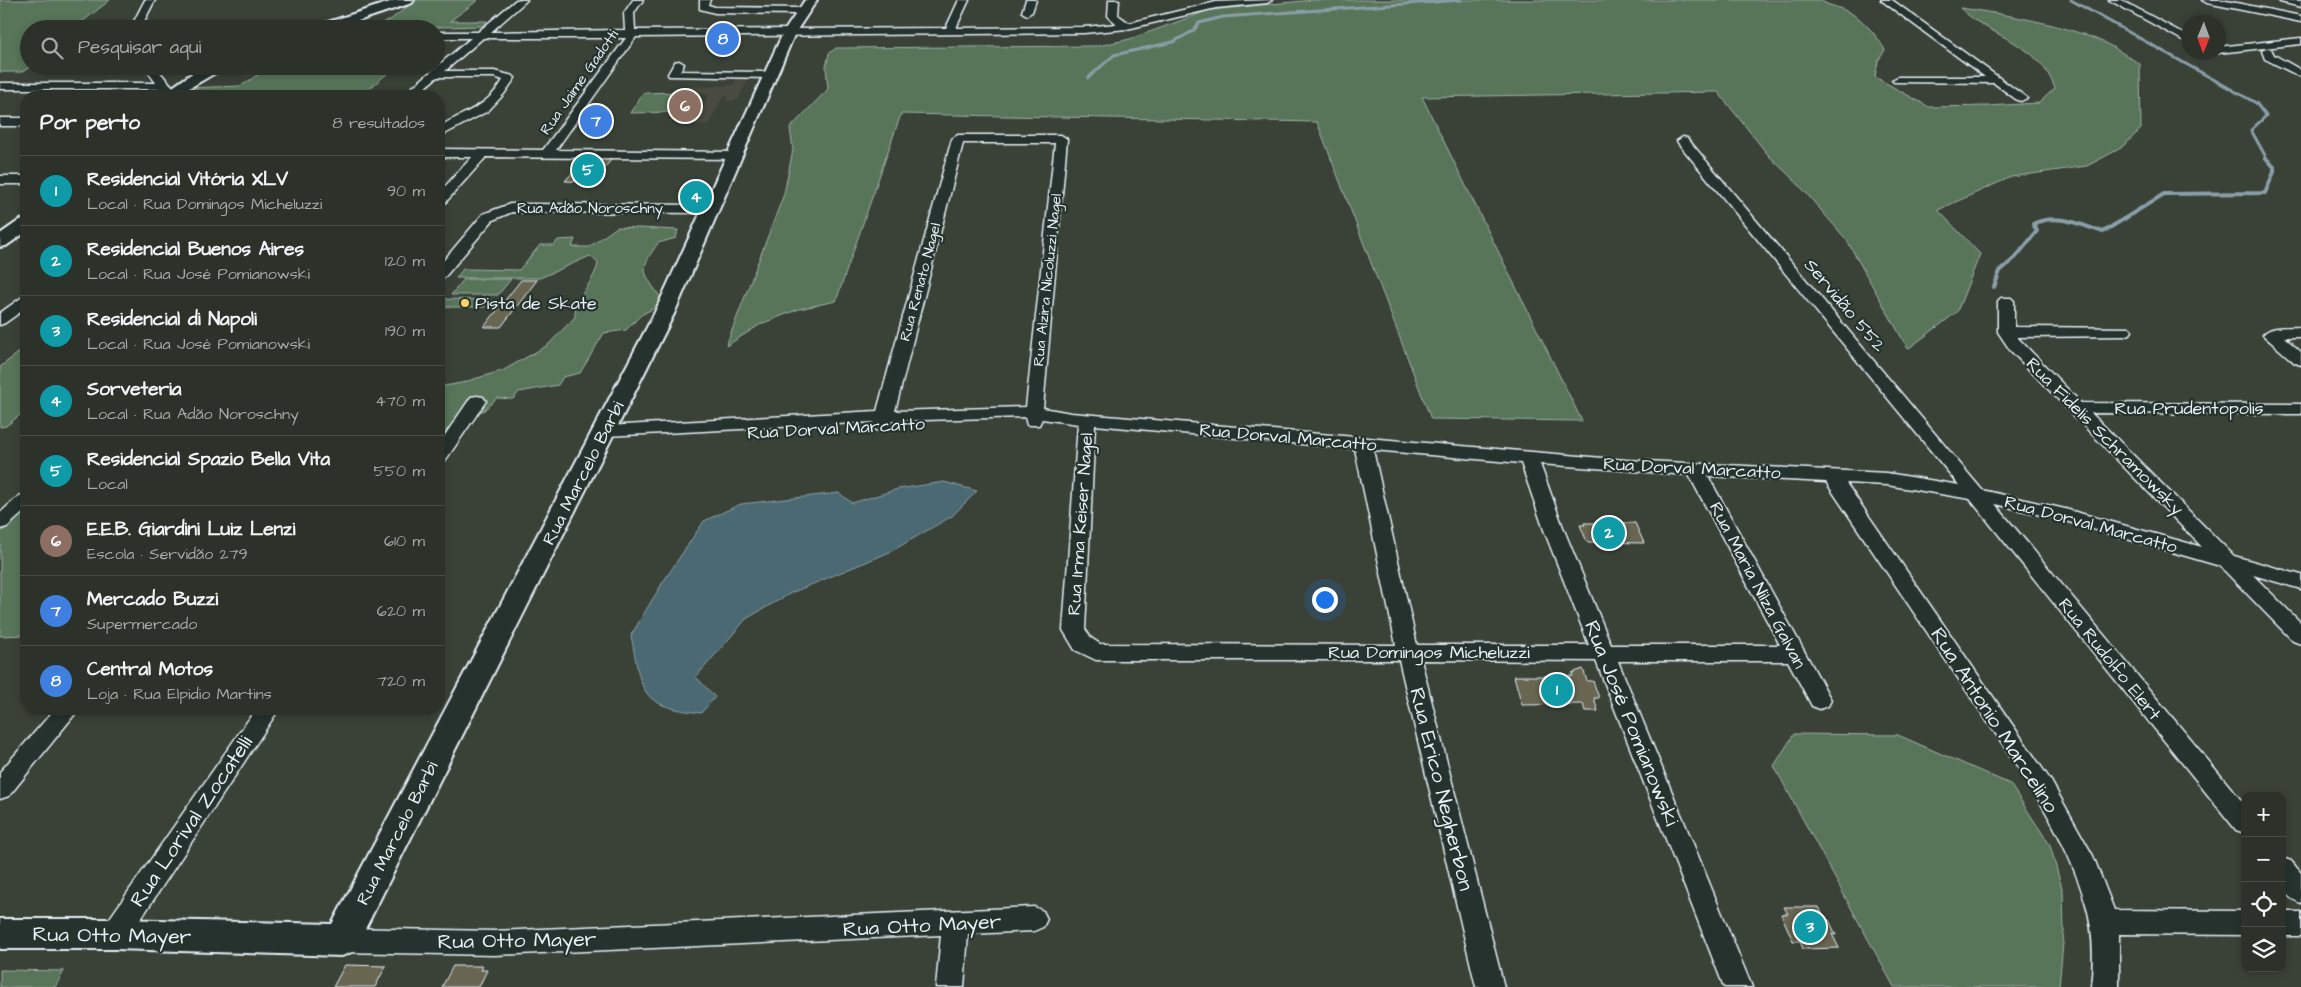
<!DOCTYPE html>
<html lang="pt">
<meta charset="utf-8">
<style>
:root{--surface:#2c322a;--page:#343a32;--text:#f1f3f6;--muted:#a6aaa8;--line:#484d47;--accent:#8c9099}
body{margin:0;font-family:"Architects Daughter",sans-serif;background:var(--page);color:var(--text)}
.controls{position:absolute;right:15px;bottom:15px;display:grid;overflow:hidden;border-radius:10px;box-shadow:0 2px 8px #0003}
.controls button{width:45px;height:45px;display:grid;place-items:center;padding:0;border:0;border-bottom:1px solid var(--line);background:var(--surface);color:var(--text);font:25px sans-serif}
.compass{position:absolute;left:2181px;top:15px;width:45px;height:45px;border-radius:50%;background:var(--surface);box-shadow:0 2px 8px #0003;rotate:181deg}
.you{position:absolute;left:1324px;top:599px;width:18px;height:18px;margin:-12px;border:4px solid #fff;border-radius:50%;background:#1a73e8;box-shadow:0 0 0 8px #1a73e833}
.badge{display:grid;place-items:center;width:32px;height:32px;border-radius:50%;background:var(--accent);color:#fff;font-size:16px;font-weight:700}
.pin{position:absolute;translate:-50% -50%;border:2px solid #fff;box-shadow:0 1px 5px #0006}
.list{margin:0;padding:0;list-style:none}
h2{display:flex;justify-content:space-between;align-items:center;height:65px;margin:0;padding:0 20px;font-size:21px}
h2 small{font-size:16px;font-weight:400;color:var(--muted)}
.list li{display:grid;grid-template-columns:32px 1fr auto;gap:15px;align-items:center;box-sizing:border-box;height:70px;padding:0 20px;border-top:1px solid var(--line)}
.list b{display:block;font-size:19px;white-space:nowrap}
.list p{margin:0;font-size:16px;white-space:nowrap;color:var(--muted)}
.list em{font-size:16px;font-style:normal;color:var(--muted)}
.icon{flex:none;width:28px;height:28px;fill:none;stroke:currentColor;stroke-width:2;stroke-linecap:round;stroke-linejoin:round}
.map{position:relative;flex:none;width:2301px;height:987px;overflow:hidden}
.search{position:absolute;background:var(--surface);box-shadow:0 2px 8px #0003;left:20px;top:20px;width:425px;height:55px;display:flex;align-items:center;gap:12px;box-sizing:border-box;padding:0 18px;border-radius:28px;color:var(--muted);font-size:19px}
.panel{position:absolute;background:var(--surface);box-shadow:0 2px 8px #0003;left:20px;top:90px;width:425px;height:625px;border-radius:20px}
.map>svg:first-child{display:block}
.built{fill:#484c40}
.green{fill:#59745a;stroke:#a0b2a9}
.water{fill:#4c6972;stroke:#8a9fa8}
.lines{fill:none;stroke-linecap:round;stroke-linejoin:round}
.stream-far1{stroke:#8a9fa8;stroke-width:3}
.stream{stroke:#8a9fa8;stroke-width:4}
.building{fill:#676551;stroke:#e8f1f8}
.minor-casing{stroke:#e8f1f8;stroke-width:3}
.tertiary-casing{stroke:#e8f1f8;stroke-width:4}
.minor{fill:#26332d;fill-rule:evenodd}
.tertiary{fill:#26332d;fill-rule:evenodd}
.poi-dot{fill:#ffd166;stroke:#26332d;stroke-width:2}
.labels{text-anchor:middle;stroke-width:4.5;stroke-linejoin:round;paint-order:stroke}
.far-street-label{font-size:15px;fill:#e8f1f8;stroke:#26332d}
.poi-label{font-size:18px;fill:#e8f1f8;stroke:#26332d;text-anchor:start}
.street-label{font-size:18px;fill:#e8f1f8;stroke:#26332d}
.near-street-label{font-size:21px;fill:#e8f1f8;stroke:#26332d}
</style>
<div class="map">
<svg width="2301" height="987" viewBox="0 0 2301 987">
<rect width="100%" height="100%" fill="#3a4238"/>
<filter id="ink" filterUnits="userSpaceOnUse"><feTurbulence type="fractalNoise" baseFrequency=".02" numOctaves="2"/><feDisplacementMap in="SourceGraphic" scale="10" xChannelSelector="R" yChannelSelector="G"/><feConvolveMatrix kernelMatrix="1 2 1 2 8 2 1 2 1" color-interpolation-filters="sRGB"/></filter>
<g filter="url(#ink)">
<path class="built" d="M736,79H748L738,100L726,101L728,96H723L709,124L694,125L709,94H690L689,97L697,96L684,121L669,122L688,87L726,86L734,85Z"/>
<path class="green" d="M0,0H110L73,29H29V66H32L22,72H0Z
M416,0H478L450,21H487L483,26L364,29L390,20Z
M1313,0H1820C1827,5 1834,6 1842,9C1861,16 1875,33 1885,50L1878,61L1875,77L1929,107L1988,106L2039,103L2055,88C2037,40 1993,40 1960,8C2005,14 2063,24 2103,42C2116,48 2128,57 2140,64L2141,129L2121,148L2087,166L2011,177L1938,210L1980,254L1957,312L1908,349L1846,239L1799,185L1769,156L1718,92L1422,97L1582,421L1431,419L1317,122L901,114L836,301L799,309L761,324L726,346L784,194L793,150L790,128L828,89L826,67L829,53L836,48L1098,46L1130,39L1210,10Z
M232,66H396L361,96H175L186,88L241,86L259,74L216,73Z
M683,92L671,112L630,113L643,93Z
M617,227L678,230L676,238L658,243C639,270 642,271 661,298L658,306L641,315L626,330L604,333L580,373L563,377L558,385L519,392L513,399L497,398L483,411L465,412L439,445V387L461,383L504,370L548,345L575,317C573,298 594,284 598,263L590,256L540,278H456L463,269L519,270L540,245H554L558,240L575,239L572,247H589Z
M464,279H511L498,295H451Z
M444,299L491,300L485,307H439Z
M26,347V410L6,426L0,427V367Z
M26,510V635L0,636V533Z
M1794,734L1898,735L2010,784L2050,845L2063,892L2064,932L2059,987H1894L1774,766Z
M0,970L64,971L55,987H0Z"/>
<path class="water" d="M944,482L977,491L952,516L890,552L791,593L746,619L696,677L715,697L701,713C638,706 642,692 631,635L663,582L704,521L741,504L839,493L852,503L898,489Z"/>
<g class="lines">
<path class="stream-far1" d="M2071,0L2256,103L2266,116L2251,130L2267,159
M1088,78L1114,55L1173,42L1193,31L1199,23L1223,17L1461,0"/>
<path class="stream" d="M1994,287L2000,271L2016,257L2037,231L2033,224C2056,212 2081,225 2103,232L2164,194L2265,193L2274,172V167L2266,158"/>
</g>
<path class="building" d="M584,160H611L592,182L565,181Z
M521,280H537L501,327H484Z
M1584,523H1635L1644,543L1587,542L1580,525H1585Z
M1583,669L1587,681H1593L1599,698H1594L1598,711H1585L1583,704L1522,705L1514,676H1573L1572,673Z
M1784,907H1819L1825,920H1829L1836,935L1832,934L1839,948L1803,949L1800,941H1793L1781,914H1788Z
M345,965L386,966L375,987H333Z
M453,966H483L481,970H487L479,987H442Z"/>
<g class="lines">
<defs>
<path id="minor" d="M145,0H155L140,29H130Z
M516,0H527L491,32L625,30L624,13L633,0H643L634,13L635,30L946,28L959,0H969L956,28L1084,27L1117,24L1108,16L1109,0H1119L1118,15L1129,23L1216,2L1272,0L1267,3L1216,8L1127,29L1084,33L636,37L556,150L734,152L738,153L740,156L738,159L486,157L444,204L439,205V193L472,157H439V149L543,150L626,38H483L445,71H494L513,76L515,78L504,94L488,111L439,137V127C464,111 486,109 503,80L494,77H437L415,96H402L471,38H437L436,32H478Z
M700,0H710L708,5L715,7L803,8L808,11L803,14L715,13L700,9Z
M1026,0H1036L1032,12L1027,15L1022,12Z
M1881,0H1892L2027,98L2021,101L2017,100L1994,83L1894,82L1892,80L1898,77H1985Z
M2109,0H2121L2188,36V43Z
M2202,0H2221L2301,16V22L2207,3Z
M2278,0L2301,1V7L2280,2Z
M2301,38V44L2218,53L2215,52H2218V47Z
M2267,48L2271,49L2274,55L2301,70V77L2265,59L2262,51Z
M679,61L684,64L680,71L769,72L775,75L769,78L669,76L668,74L675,62Z
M144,66H155C162,75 169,83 177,91L175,93H167L161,89H0V83H156Z
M0,118H26V126H0Z
M958,135H1061L1067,139L1043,408L1071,413L1626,460L1887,473L1959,485L1679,144L1677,141L1683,137L1687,138L1982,490L2065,509L2202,547L2010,350L1998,332V301L2001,298H2011L2014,301V327L2130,328L2132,331L2130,334L2124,336L2017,337L2081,403L2301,404V414L2091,413L2234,556L2301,575V589L2253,575L2301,623V644L2293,641L2220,566L2062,520L1995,504L2245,805V833L2236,830L1970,499L1887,485L1846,483L2051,781L2093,856L2114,910L2245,911V935L2119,934V987H2091C2094,958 2094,929 2085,901C2063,826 2013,760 1970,696C1922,625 1874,553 1826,482L1708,476L1831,700L1828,706L1820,709L1812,706L1788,661H1618L1752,987H1724L1596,661L1421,660L1504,987H1476L1399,660H1096L1075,650L1063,630L1078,424L1042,419L1039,425H1027L1025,417L892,421L888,430H876L873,426L874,422L606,436L600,435L597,431L600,427L606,426L877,411L952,139ZM963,143H1055L1026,407L895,411ZM1095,425L1355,449L1396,645L1100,644L1091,638L1085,629ZM1373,450L1521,463L1544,530L1589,645H1417ZM1540,464L1689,475L1780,645H1611L1564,530Z
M0,176H26V184H0Z
M510,204L711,205L718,209L711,213L512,212L493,220L444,278L439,279V266L483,214Z
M26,297V308L5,323L0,325V313L21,298Z
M2301,327V337H2284L2301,352V365L2295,363L2263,335C2271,325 2289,328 2301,327Z
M477,396L483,397L486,401L445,461L439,462V444L471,397Z
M26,494V510L7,527L0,529V513L19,496Z
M55,709H79L9,796L0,799V772Z
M256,709H279L125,943L115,946L105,943L102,934L105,925Z
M2282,858L2291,861L2301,873V903C2278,895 2282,879 2282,858Z
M1034,907L1043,911L1047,919L1043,927L1034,931L968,934L964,987H936L941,935L494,955L342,952L332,949L328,940L332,931L342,928L494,931Z
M2282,912H2301V936H2282Z"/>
<path id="tertiary" d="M396,0H414L412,3L334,29H315L316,26Z
M805,0H817L795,33L674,314L354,951L342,956L115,949H0V919H115L332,924L654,314L783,33Z
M208,66H227L176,96H160L191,74Z
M26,219V232L6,246L0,247V234L20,220Z"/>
</defs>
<use href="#minor" class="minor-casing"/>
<use href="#tertiary" class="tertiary-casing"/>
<use href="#minor" class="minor"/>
<use href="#tertiary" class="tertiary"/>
</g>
</g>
<circle class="poi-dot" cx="465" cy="303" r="5"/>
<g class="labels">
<g class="far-street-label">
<text transform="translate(579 82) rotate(-55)" y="5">Rua Jaime Gadotti</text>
<text x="590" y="213">Rua Adão Noroschny</text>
<text transform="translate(1047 280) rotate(-84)" y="5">Rua Alzira Nicoluzzi Nagel</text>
<text transform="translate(920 282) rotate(-75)" y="5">Rua Renato Nagel</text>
</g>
<g class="poi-label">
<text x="475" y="309">Pista de Skate</text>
</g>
<g class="street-label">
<text transform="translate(1845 305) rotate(50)" y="6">Servidão 552</text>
<text x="2189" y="414">Rua Prudentopolis</text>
<text transform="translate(836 428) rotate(-3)" y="6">Rua Dorval Marcatto</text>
<text transform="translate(2105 436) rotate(45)" y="6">Rua Fidelis Schramowsky</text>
<text transform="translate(1288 437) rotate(5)" y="6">Rua Dorval Marcatto</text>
<text transform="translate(1692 468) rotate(3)" y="6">Rua Dorval Marcatto</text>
<text transform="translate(583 473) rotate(-63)" y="6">Rua Marcelo Barbi</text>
<text transform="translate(1080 524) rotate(-86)" y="6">Rua Irma Keiser Nagel</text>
<text transform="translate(2091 524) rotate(15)" y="6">Rua Dorval Marcatto</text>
<text transform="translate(1758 585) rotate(62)" y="6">Rua Maria Nilza Galvan</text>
<text x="1429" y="658">Rua Domingos Micheluzzi</text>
<text transform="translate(2110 659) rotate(51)" y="6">Rua Rudolfo Elert</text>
<text transform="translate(397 833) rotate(-63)" y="6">Rua Marcelo Barbi</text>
</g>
<g class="near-street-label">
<text transform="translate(1995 720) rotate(57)" y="7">Rua Antonio Marcelino</text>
<text transform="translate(1632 723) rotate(68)" y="7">Rua José Pomianowski</text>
<text transform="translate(1442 789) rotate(76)" y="7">Rua Erico Negherbon</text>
<text transform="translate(191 821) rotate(-56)" y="7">Rua Lorival Zocatelli</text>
<text transform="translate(922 925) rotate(-3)" y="7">Rua Otto Mayer</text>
<text transform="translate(112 935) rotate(1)" y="7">Rua Otto Mayer</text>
<text transform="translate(517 940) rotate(-1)" y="7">Rua Otto Mayer</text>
</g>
</g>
</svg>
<div class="controls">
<button>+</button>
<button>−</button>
<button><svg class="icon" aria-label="locate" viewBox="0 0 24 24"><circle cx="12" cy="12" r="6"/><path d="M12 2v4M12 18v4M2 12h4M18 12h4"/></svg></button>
<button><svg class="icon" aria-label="layers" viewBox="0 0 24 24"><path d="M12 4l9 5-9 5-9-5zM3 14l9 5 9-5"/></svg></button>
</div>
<svg class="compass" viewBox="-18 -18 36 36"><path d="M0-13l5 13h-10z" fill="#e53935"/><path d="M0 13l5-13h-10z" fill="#a6aaa8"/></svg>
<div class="you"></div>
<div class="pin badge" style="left:1557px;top:690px;background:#0f9aa8">1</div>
<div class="pin badge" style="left:1609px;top:533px;background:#0f9aa8">2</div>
<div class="pin badge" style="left:1810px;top:927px;background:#0f9aa8">3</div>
<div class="pin badge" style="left:696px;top:197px;background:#0f9aa8">4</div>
<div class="pin badge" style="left:588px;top:170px;background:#0f9aa8">5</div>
<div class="pin badge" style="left:685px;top:106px;background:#8d6e63">6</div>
<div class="pin badge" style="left:596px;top:121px;background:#3f7fe0">7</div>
<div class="pin badge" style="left:723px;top:39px;background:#3f7fe0">8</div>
<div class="search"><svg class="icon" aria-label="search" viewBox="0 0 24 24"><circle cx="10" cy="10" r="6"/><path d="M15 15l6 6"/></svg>Pesquisar aqui</div>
<section class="panel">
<h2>Por perto<small>8 resultados</small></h2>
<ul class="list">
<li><span class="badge" style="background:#0f9aa8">1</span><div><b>Residencial Vitória XLV</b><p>Local · Rua Domingos Micheluzzi</p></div><em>90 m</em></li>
<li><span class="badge" style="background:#0f9aa8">2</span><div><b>Residencial Buenos Aires</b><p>Local · Rua José Pomianowski</p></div><em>120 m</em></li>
<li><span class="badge" style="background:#0f9aa8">3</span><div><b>Residencial di Napoli</b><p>Local · Rua José Pomianowski</p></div><em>190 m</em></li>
<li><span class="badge" style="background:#0f9aa8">4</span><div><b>Sorveteria</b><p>Local · Rua Adão Noroschny</p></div><em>470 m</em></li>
<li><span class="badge" style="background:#0f9aa8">5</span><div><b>Residencial Spazio Bella Vita</b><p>Local</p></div><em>550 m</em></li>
<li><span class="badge" style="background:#8d6e63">6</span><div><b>E.E.B. Giardini Luiz Lenzi</b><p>Escola · Servidão 279</p></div><em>610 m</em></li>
<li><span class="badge" style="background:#3f7fe0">7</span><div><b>Mercado Buzzi</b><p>Supermercado</p></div><em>620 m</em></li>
<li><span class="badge" style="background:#3f7fe0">8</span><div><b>Central Motos</b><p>Loja · Rua Elpidio Martins</p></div><em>720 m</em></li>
</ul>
</section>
</div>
